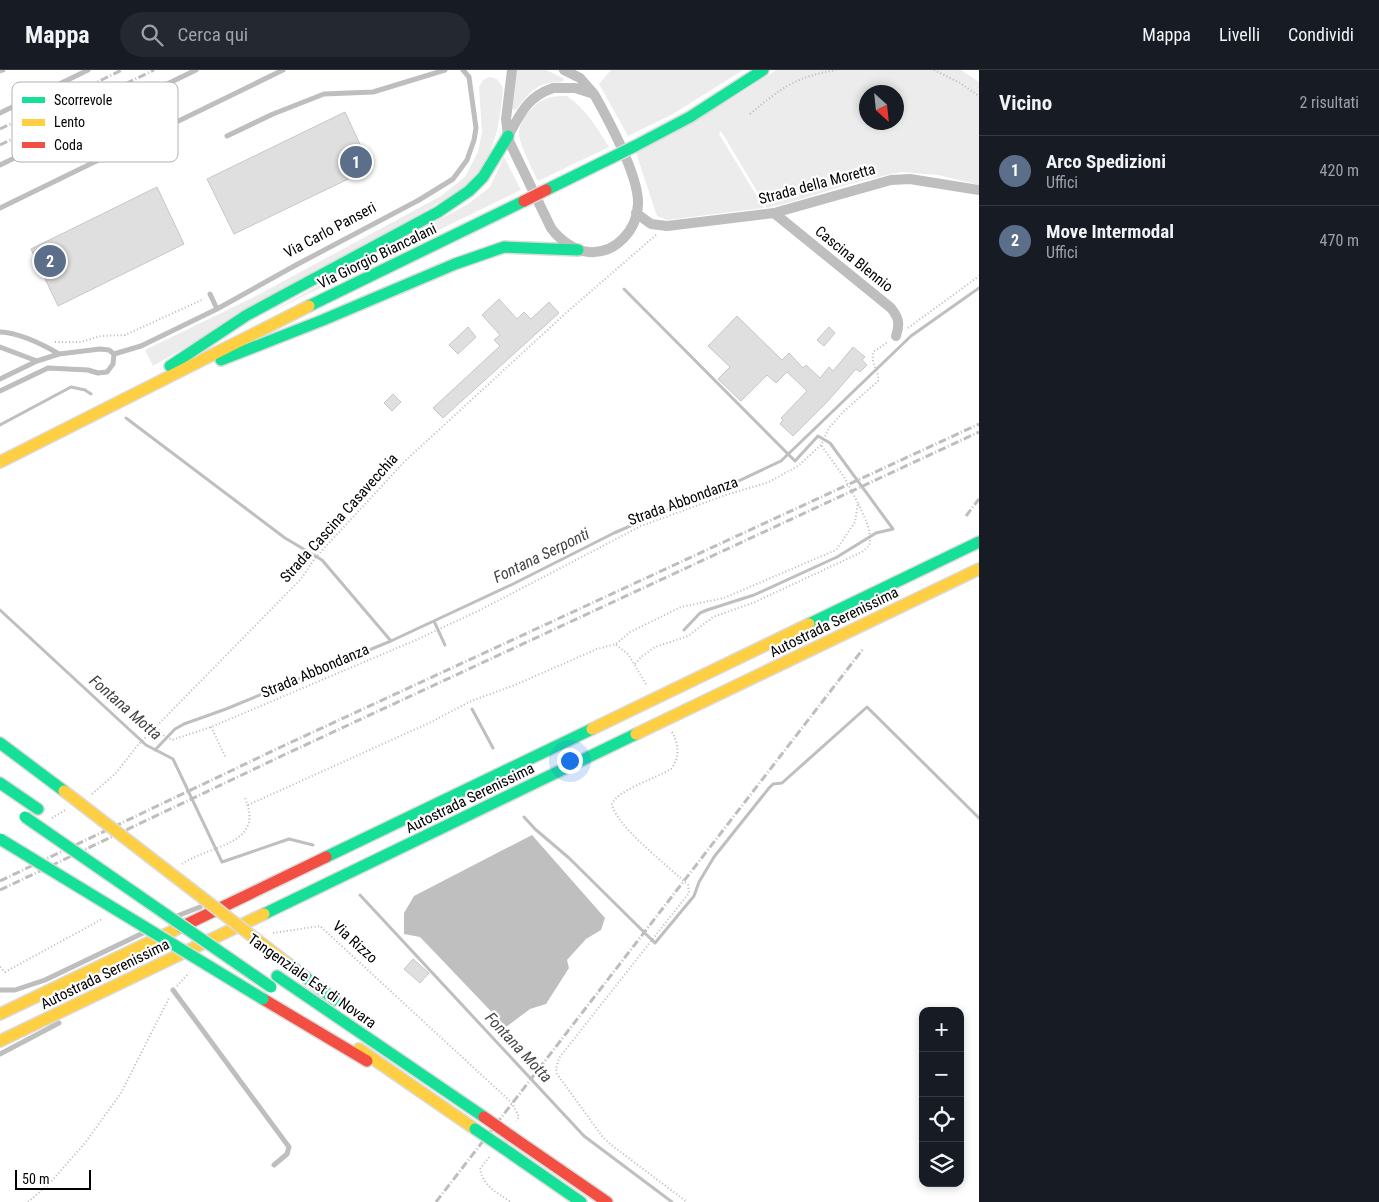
<!DOCTYPE html>
<html lang="it">
<meta charset="utf-8">
<style>
:root{--surface:#171b24;--page:#242831;--text:#f1f3f6;--muted:#9ea1a6;--line:#363941;--accent:#7c3aed}
body{margin:0;font-family:"Roboto Condensed",sans-serif;background:var(--page);color:var(--text)}
.controls{position:absolute;right:15px;bottom:15px;display:grid;overflow:hidden;border-radius:10px;box-shadow:0 2px 8px #0003}
.controls button{width:45px;height:45px;display:grid;place-items:center;padding:0;border:0;border-bottom:1px solid var(--line);background:var(--surface);color:var(--text);font:25px sans-serif}
.compass{position:absolute;left:859px;top:15px;width:45px;height:45px;border-radius:50%;background:var(--surface);box-shadow:0 2px 8px #0003;rotate:153deg}
.scale{position:absolute;left:15px;bottom:12px;width:76px;box-sizing:border-box;padding-left:5px;border:2px solid #000;border-top:0;font-size:14px;line-height:18px;white-space:nowrap;color:#000;-webkit-text-stroke:4px #fff;paint-order:stroke}
.you{position:absolute;left:569px;top:690px;width:18px;height:18px;margin:-12px;border:4px solid #fff;border-radius:50%;background:#1a73e8;box-shadow:0 0 0 8px #1a73e833}
.badge{display:grid;place-items:center;width:32px;height:32px;border-radius:50%;background:var(--accent);color:#fff;font-size:16px;font-weight:700}
.pin{position:absolute;translate:-50% -50%;border:2px solid #fff;box-shadow:0 1px 5px #0006}
.list{margin:0;padding:0;list-style:none}
h2{display:flex;justify-content:space-between;align-items:center;height:65px;margin:0;padding:0 20px;font-size:21px}
h2 small{font-size:16px;font-weight:400;color:var(--muted)}
.list li{display:grid;grid-template-columns:32px 1fr auto;gap:15px;align-items:center;box-sizing:border-box;height:70px;padding:0 20px;border-top:1px solid var(--line)}
.list b{display:block;font-size:19px;white-space:nowrap}
.list p{margin:0;font-size:16px;white-space:nowrap;color:var(--muted)}
.list em{font-size:16px;font-style:normal;color:var(--muted)}
.icon{flex:none;width:28px;height:28px;fill:none;stroke:currentColor;stroke-width:2;stroke-linecap:round;stroke-linejoin:round}
.map{position:relative;flex:none;width:979px;height:1132px;overflow:hidden}
header{display:flex;align-items:center;gap:30px;box-sizing:border-box;height:70px;padding:0 25px;background:var(--surface);border-bottom:1px solid var(--line)}
header strong{font-size:24px}
nav{display:flex;gap:28px;margin-inline-start:auto;font-size:18px}
.search{width:350px;height:45px;background:var(--page);display:flex;align-items:center;gap:12px;box-sizing:border-box;padding:0 18px;border-radius:28px;color:var(--muted);font-size:19px}
main{display:flex}
aside{flex:1;background:var(--surface)}
.map>svg:first-child{display:block}
.green{fill:#ececec;fill-rule:evenodd}
.water{fill:#bfbfbf}
.lines{fill:none;stroke-linecap:round;stroke-linejoin:round}
.stream{stroke:#bfbfbf;stroke-width:3}
.building{fill:#dfdfdf;stroke:#c7c7c7}
.fast-casing{stroke:#dbdbdb;stroke-width:14}
.slow-casing{stroke:#dbdbdb;stroke-width:14}
.jam-casing{stroke:#dbdbdb;stroke-width:14}
.path{stroke:#b9b9b9;stroke-width:2;stroke-dasharray:1 2.5;stroke-linecap:butt}
.lane{stroke:#bebebe;stroke-width:5}
.street{stroke:#bebebe;stroke-width:10}
.fast{stroke:#16e098;stroke-width:11}
.slow{stroke:#ffcf43;stroke-width:11}
.jam{stroke:#f24e42;stroke-width:11}
.rail{stroke:#bebebe;stroke-width:3;stroke-dasharray:8 2.5 1 2.5;stroke-linecap:butt}
.fast-bridge-casing{stroke:#dbdbdb;stroke-width:14;stroke-linecap:butt}
.slow-bridge-casing{stroke:#dbdbdb;stroke-width:14;stroke-linecap:butt}
.jam-bridge-casing{stroke:#dbdbdb;stroke-width:14;stroke-linecap:butt}
.fast-bridge{stroke:#16e098;stroke-width:11}
.slow-bridge{stroke:#ffcf43;stroke-width:11}
.jam-bridge{stroke:#f24e42;stroke-width:11}
.labels{text-anchor:middle;stroke-width:4.5;stroke-linejoin:round;paint-order:stroke}
.street-label{font-size:15px;fill:#000;stroke:#fff}
.water-label{font-size:16px;font-style:italic;fill:#444;stroke:#fff}
.key{fill:#fff;stroke:#b2b2b2;stroke-width:1}
.key-label{font-size:14px;fill:#000}
</style>
<header>
<strong>Mappa</strong>
<div class="search"><svg class="icon" aria-label="search" viewBox="0 0 24 24"><circle cx="10" cy="10" r="6"/><path d="M15 15l6 6"/></svg>Cerca qui</div>
<nav><a>Mappa</a><a>Livelli</a><a>Condividi</a></nav>
</header>
<main>
<div class="map">
<svg width="979" height="1132" viewBox="0 0 979 1132">
<rect width="100%" height="100%" fill="#fff"/>
<path class="green" d="M516,0H546L563,8L564,11C560,13 554,12 549,13C533,16 525,28 516,40L512,39Z
M611,0H743L673,44L628,66L599,14Z
M776,0H961L979,12V115L938,105L901,102L856,112L795,131L767,138L721,61L719,64L764,138L667,150L657,146L636,83C684,57 731,31 776,0ZM866,22H896V52H866Z
M490,7L497,9L503,18C501,45 496,79 479,102C473,109 466,115 459,121L153,296L145,280L256,226L441,126L465,107L478,82L482,62L479,17L483,10Z
M567,26C586,39 597,58 609,77L538,111C533,101 520,75 519,65C518,50 535,32 548,28C554,26 561,26 567,26Z
M504,87L521,120L267,244L468,134L490,117Z"/>
<path class="water" d="M532,765L605,848L601,860L586,869L567,890L569,898L546,934L530,939L506,957L420,867L404,864V843L414,826Z"/>
<g class="lines">
<path class="stream" d="M624,219L795,391L818,366L830,373L893,459L876,463L837,487L754,525L707,540L700,543L684,560
M126,348L285,468L322,490L391,571L513,514L614,463L679,435L728,416L781,391L911,266L979,218
M0,355L71,317L85,320L91,324
M0,540L146,675L173,689L222,792L289,769L313,775
M434,551L445,575
M472,639L493,678
M155,680L175,659L184,654L226,639L391,571
M524,747L535,759L569,788L655,873L694,826L699,812L714,787L769,718L773,714L782,713L867,637L979,748
M360,825L584,1066L672,1132"/>
</g>
<path class="building" d="M345,42L371,98L234,164L207,109Z
M157,117L184,174L58,236L31,179Z
M499,229L517,249L524,242L531,249L549,232L559,243L443,348L433,338L500,276L494,270L500,265L482,245Z
M737,246L782,290L789,283L803,298L806,295L820,308L829,297L833,301L853,277L865,287L862,290L867,295L860,302L856,299L827,332L793,366L780,354L783,350L781,348L807,321L787,302L776,313L767,305L741,331L718,309L730,297L708,276Z
M468,257L476,267L458,284L449,275Z
M829,257L835,263L824,276L817,270Z
M393,324L401,332L392,341L384,333Z
M413,889L429,903L420,913L404,899Z"/>
<g class="lines">
<defs>
<path id="fast" d="M635,76L690,47L763,0
M546,120L613,87
M309,236L524,131
M221,290L323,250L455,194L504,177L578,180
M170,296L247,245L438,142L469,121L483,107L508,66
M809,554L979,472
M0,673L64,721
M0,713L38,739
M326,787L592,659
M264,844L636,664
M287,893L335,930
M277,906L484,1047
M503,1078L581,1132"/>
<path id="slow" d="M0,392L309,236
M592,659L809,554
M636,664L979,499
M0,944L181,857
M0,971L264,844
M359,979L475,1059"/>
<path id="jam" d="M181,857L326,787
M263,929L367,991
M511,1066L607,1132"/>
</defs>
<use href="#fast" class="fast-casing"/>
<use href="#slow" class="slow-casing"/>
<use href="#jam" class="jam-casing"/>
<path class="path" d="M934,0L960,13L979,26
M750,44C781,18 795,7 836,0
M908,258L979,206
M55,272H80L101,266L125,265L204,229
M616,575L628,584L646,614
M635,594L641,587L655,577L688,566L713,547L755,532L862,482L869,476C873,461 864,447 858,433
M157,657L163,665L172,670L211,657L416,570L480,540L641,456L726,425L769,412L798,396L821,375L829,358L842,343L878,311C879,298 871,297 873,282L888,272
M211,657L226,688
M672,662C679,675 680,687 671,699C657,708 617,720 612,734C616,757 671,798 688,815L689,823L559,988L556,999L557,1004L602,1066L610,1074L687,1132
M92,724L116,703L137,676L301,509L315,488L405,391L567,242L656,165
M248,735L429,653L471,631L515,615L597,579L616,574L630,562L681,537L724,528L836,480L855,452L858,433L844,407L821,375
M52,748L65,740
M182,794C212,774 267,775 244,726
M273,863L320,856L512,1033L519,1047L516,1051
M0,897L5,902L102,849
M177,916L189,903
M489,1087L480,1099C484,1117 496,1122 511,1132
M28,1132L49,1114L85,1073L121,1023L169,928"/>
<path class="lane" d="M0,43L88,0
M227,66L273,44L324,24L373,22L445,0
M0,95L196,0
M0,138L283,0
M210,224L217,239
M0,262C20,263 42,274 59,284
M0,277L37,291
M114,284L141,276L217,239L296,195L419,130L453,109L467,90L474,70L476,58L469,7L463,0
M0,309L37,291L59,284L100,279L109,280L114,284L113,294L107,302L98,303L88,300L48,298L0,321
M177,846L200,837
M0,920H15L45,910L143,863
M173,920L289,1077L287,1084L274,1095
M0,984L59,953"/>
<path class="street" d="M564,0L580,8L594,24
M553,18H575L594,24C608,49 639,106 638,134C637,160 616,184 589,182C574,181 559,169 551,158L509,71L508,66C521,43 527,27 553,18Z
M508,66L506,49L512,0
M636,143L651,154L667,156L774,143L891,110L910,109L979,120
M774,143L891,238C899,248 900,254 896,266"/>
<use href="#fast" class="fast"/>
<use href="#slow" class="slow"/>
<use href="#jam" class="jam"/>
<path class="rail" d="M0,2L5,0
M0,59L122,0
M0,75L154,0
M966,446L979,429
M0,811L283,676L979,354
M0,820L288,683L979,362
M436,1132L863,579"/>
<defs>
<path id="fast-bridge" d="M613,87L635,76
M25,747L271,917
M0,769L263,929
M475,1059L503,1078"/>
<path id="slow-bridge" d="M64,721L287,893"/>
<path id="jam-bridge" d="M524,131L546,120
M484,1047L511,1066"/>
</defs>
<use href="#fast-bridge" class="fast-bridge-casing"/>
<use href="#slow-bridge" class="slow-bridge-casing"/>
<use href="#jam-bridge" class="jam-bridge-casing"/>
<use href="#fast-bridge" class="fast-bridge"/>
<use href="#slow-bridge" class="slow-bridge"/>
<use href="#jam-bridge" class="jam-bridge"/>
</g>
<g class="labels">
<g class="street-label">
<text transform="translate(817 114) rotate(-15)" y="5">Strada della Moretta</text>
<text transform="translate(330 160) rotate(-28)" y="5">Via Carlo Panseri</text>
<text transform="translate(377 186) rotate(-26)" y="5">Via Giorgio Biancalani</text>
<text transform="translate(854 189) rotate(39)" y="5">Cascina Blennio</text>
<text transform="translate(683 431) rotate(-20)" y="5">Strada Abbondanza</text>
<text transform="translate(339 448) rotate(-48)" y="5">Strada Cascina Casavecchia</text>
<text transform="translate(834 552) rotate(-26)" y="5">Autostrada Serenissima</text>
<text transform="translate(315 601) rotate(-23)" y="5">Strada Abbondanza</text>
<text transform="translate(470 728) rotate(-26)" y="5">Autostrada Serenissima</text>
<text transform="translate(355 872) rotate(42)" y="5">Via Rizzo</text>
<text transform="translate(105 904) rotate(-26)" y="5">Autostrada Serenissima</text>
<text transform="translate(312 911) rotate(35)" y="5">Tangenziale Est di Novara</text>
</g>
<g class="water-label">
<text transform="translate(541 485) rotate(-26)" y="6">Fontana Serponti</text>
<text transform="translate(126 637) rotate(41)" y="6">Fontana Motta</text>
<text transform="translate(519 977) rotate(47)" y="6">Fontana Motta</text>
</g>
</g>
<rect x="12" y="12" width="166" height="80" rx="8" class="key"/>
<rect x="22" y="27" width="23" height="6" fill="#16e098"/>
<rect x="22" y="49" width="23" height="7" fill="#ffcf43"/>
<rect x="22" y="72" width="23" height="6" fill="#f24e42"/>
<g class="key-label">
<text x="54" y="35">Scorrevole</text>
<text x="54" y="57">Lento</text>
<text x="54" y="80">Coda</text>
</g>
</svg>
<div class="controls">
<button>+</button>
<button>−</button>
<button><svg class="icon" aria-label="locate" viewBox="0 0 24 24"><circle cx="12" cy="12" r="6"/><path d="M12 2v4M12 18v4M2 12h4M18 12h4"/></svg></button>
<button><svg class="icon" aria-label="layers" viewBox="0 0 24 24"><path d="M12 4l9 5-9 5-9-5zM3 14l9 5 9-5"/></svg></button>
</div>
<svg class="compass" viewBox="-18 -18 36 36"><path d="M0-13l5 13h-10z" fill="#e53935"/><path d="M0 13l5-13h-10z" fill="#9ea1a6"/></svg>
<div class="scale">50 m</div>
<div class="you"></div>
<div class="pin badge" style="left:356px;top:92px;background:#5c6f8a">1</div>
<div class="pin badge" style="left:50px;top:191px;background:#5c6f8a">2</div>
</div>
<aside>
<h2>Vicino<small>2 risultati</small></h2>
<ul class="list">
<li><span class="badge" style="background:#5c6f8a">1</span><div><b>Arco Spedizioni</b><p>Uffici</p></div><em>420 m</em></li>
<li><span class="badge" style="background:#5c6f8a">2</span><div><b>Move Intermodal</b><p>Uffici</p></div><em>470 m</em></li>
</ul>
</aside>
</main>
